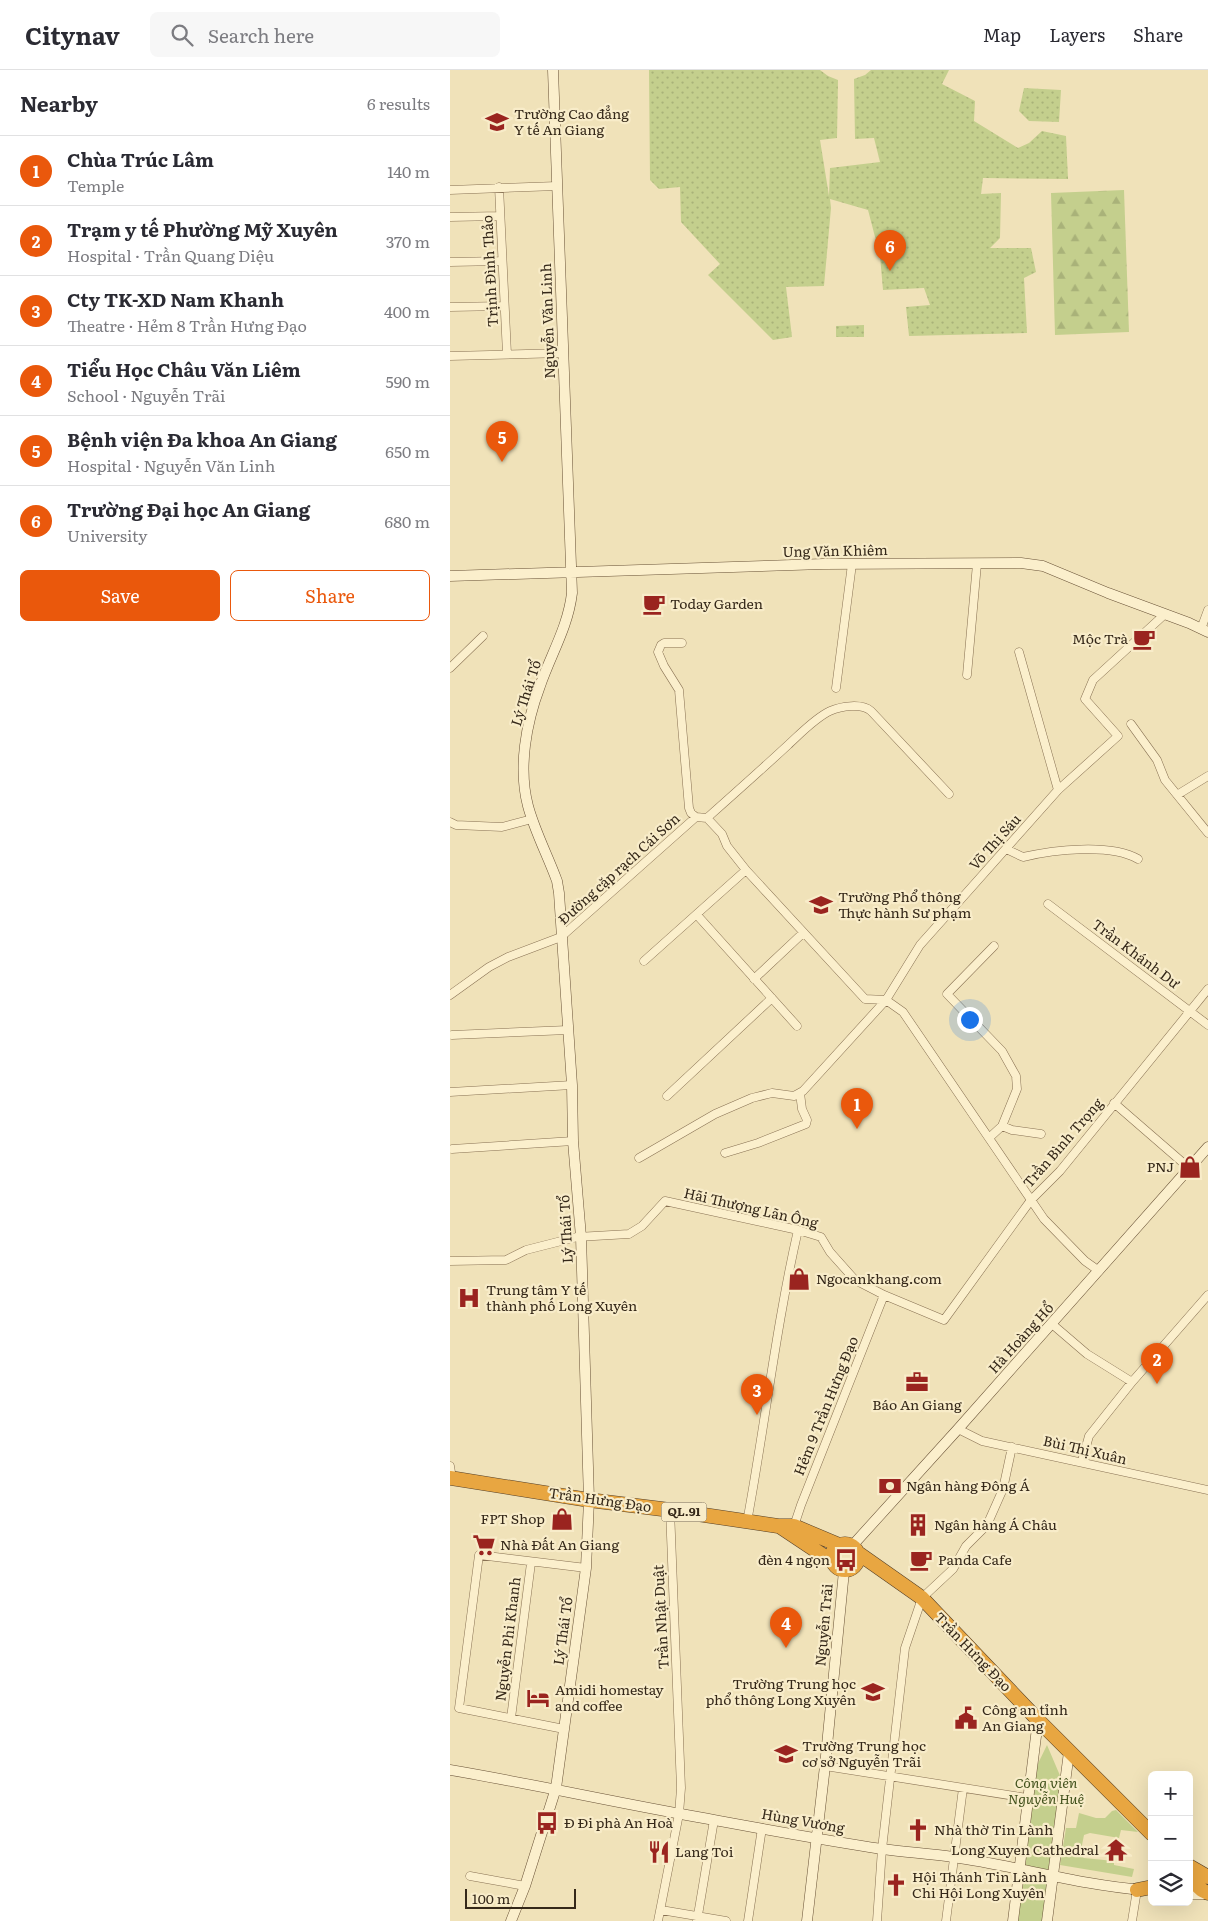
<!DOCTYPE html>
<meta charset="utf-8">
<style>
:root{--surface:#fff;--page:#f7f7f7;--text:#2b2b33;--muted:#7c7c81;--line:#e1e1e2;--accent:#ea580c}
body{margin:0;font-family:Literata,serif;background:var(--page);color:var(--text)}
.controls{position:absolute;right:15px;bottom:15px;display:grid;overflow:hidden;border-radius:8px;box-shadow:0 5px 20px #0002}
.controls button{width:45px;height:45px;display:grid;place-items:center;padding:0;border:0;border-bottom:1px solid var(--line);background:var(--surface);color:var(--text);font:25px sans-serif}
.scale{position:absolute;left:15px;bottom:12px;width:111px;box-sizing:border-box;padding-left:5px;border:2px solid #352819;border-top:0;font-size:14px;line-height:18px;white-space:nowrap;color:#352819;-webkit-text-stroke:4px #f8ecc9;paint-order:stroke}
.you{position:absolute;left:519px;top:949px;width:18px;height:18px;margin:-12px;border:4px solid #fff;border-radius:50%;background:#1a73e8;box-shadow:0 0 0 8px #1a73e833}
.badge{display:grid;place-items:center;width:32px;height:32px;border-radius:50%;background:var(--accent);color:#fff;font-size:16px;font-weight:700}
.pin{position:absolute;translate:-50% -41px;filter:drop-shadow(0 1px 2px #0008)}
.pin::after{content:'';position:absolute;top:26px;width:18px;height:15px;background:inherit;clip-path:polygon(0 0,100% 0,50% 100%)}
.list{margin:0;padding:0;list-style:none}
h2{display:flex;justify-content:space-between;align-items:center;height:65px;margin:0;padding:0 20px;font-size:21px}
h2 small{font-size:16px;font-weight:400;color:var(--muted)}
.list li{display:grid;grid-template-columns:32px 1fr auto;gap:15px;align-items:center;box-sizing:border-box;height:70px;padding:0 20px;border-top:1px solid var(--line)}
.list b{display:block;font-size:19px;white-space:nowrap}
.list p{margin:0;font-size:16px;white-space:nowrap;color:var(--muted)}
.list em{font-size:16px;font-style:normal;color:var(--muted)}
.actions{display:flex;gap:10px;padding:15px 20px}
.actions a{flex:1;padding:11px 0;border:1px solid var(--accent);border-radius:8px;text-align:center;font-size:18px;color:var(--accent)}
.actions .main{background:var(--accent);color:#fff}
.icon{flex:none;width:28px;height:28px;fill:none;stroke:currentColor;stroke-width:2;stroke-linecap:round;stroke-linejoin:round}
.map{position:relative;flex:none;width:758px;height:1851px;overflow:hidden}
header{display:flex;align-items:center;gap:30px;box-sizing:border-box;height:70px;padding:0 25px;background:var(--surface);border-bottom:1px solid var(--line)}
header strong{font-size:24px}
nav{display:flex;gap:28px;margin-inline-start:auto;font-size:18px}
.search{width:350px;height:45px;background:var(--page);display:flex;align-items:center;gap:12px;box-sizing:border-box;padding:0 18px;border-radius:8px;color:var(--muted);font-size:19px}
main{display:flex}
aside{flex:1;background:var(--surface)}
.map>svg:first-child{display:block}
.grass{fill:url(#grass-dots)}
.forest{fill:url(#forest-firs)}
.park{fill:#c4cf8d}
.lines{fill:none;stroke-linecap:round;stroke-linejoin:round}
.street-casing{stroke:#887153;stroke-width:9}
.secondary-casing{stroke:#695237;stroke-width:11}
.highway-casing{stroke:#543f28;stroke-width:15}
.street{stroke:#fbefcc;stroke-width:8}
.secondary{stroke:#fbefcc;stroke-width:10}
.highway{stroke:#e8a641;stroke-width:14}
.labels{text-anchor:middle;stroke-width:4.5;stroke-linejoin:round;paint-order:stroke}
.shield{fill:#f8ecc9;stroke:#70634e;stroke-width:1}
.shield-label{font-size:12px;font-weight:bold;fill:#352819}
.poi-label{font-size:14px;fill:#352819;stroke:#f8ecc9;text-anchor:start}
.street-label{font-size:14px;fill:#352819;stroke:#f8ecc9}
.park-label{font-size:14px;font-style:italic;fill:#44531e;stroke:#f8ecc9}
</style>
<header>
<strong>Citynav</strong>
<div class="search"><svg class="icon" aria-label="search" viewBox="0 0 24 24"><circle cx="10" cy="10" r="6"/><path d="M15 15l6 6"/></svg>Search here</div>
<nav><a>Map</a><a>Layers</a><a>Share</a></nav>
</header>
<main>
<aside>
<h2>Nearby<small>6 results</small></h2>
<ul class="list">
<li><span class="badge">1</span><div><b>Chùa Trúc Lâm</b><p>Temple</p></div><em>140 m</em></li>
<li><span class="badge">2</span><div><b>Trạm y tế Phường Mỹ Xuyên</b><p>Hospital · Trần Quang Diệu</p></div><em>370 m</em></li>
<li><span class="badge">3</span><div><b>Cty TK-XD Nam Khanh</b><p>Theatre · Hẻm 8 Trần Hưng Đạo</p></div><em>400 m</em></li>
<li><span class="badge">4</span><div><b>Tiểu Học Châu Văn Liêm</b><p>School · Nguyễn Trãi</p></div><em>590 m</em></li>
<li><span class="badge">5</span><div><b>Bệnh viện Đa khoa An Giang</b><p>Hospital · Nguyễn Văn Linh</p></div><em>650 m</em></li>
<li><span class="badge">6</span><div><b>Trường Đại học An Giang</b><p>University</p></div><em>680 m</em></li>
</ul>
<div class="actions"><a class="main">Save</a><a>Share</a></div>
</aside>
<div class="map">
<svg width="758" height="1851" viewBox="0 0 758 1851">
<defs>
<pattern id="grass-dots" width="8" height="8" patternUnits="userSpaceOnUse" patternTransform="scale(1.25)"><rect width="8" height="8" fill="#c4cf8d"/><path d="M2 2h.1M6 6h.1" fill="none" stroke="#a9b279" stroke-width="1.8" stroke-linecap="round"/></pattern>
<pattern id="forest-firs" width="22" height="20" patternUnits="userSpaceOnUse" patternTransform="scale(1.25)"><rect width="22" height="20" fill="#c4cf8d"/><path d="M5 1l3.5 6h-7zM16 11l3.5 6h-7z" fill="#a9b279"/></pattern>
</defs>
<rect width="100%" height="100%" fill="#f0e2b9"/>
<path class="grass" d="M199,0H370L378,6L388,10L387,68L370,70L379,126L380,98L430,92L424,68L405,69L404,9L415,5L421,0H499L492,14L525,31L524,51L568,78L579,73L592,61L616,66L618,109L533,108L531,124L551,123L550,168L540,178H581L586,202L574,208L577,263L459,266L456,237L480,235L474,218L433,220L430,186L418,140L380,129L381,138L374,216L336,217L342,267L323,270L258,205L270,194L231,152L230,117L209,119L200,110Z
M574,18L611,20L609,52L579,51L569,41Z
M414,255V267H386V256Z"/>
<path class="forest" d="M674,120L679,262L605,265L601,123Z"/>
<path class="park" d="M597,1675L614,1715L598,1851H564L580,1710Z
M666,1740L688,1762L671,1760L669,1768L640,1763L634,1765L630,1785L634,1788L664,1791V1795L684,1799L682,1807L610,1795L616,1758H626L629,1743L646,1748H655L662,1741Z"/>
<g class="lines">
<defs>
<path id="street" d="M49,117L57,284
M0,120L107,116
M0,147L50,146
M0,192L52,191
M0,237L54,236
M0,286L113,283
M751,559L758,540
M232,573H214L211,575L208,582L214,596L229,620L239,738L241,743L246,747
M569,582L608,720
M0,598L33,566
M517,605L527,494
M386,618L402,494
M681,654L707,690L715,710L758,763
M727,725L758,706
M257,748C284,724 311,700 338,675C350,664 365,648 380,641C391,636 412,633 421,641L499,724
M0,752L6,755L52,757L82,749
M556,779L573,787C603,780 660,773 688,789
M598,834L758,955
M247,845L347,956
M194,891L296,800
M304,909L353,863
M0,925L39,897L58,887L111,867L246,747L257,748L272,764L277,776L296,800L415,929L436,930
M436,930L453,942L594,1149L635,1191L649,1201
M2,965L118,960
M0,1022L122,1015
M217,1026L322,928
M664,1033L739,1098
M552,1056L562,1060L591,1064
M540,1067L552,1056L567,1019L566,1006L552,981L497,924L544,876
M2,1079L123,1071
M275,1083L308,1073L356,1054L357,1050L352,1039L350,1023
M189,1088L265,1044L302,1028L322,1023L344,1026L353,1021L436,930L470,875L520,819L608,720L668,666L635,629L643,610L715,544
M0,1191L56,1190L76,1180L127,1167L179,1164L192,1156L215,1131L348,1160L371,1167L380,1182L405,1210L434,1225L494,1250L581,1130L610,1101L758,919
M602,1254L637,1284L682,1312
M508,1359L532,1371L758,1420
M632,1391L639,1366L682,1312L758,1225
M0,1396L2,1409
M297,1452C315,1355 326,1256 348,1160
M344,1456L351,1435L434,1225
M61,1648L81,1493
M114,1659L9,1638L29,1485L136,1498
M375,1696L577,1728
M20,1806L75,1816
M211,1840L276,1851
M208,1851L229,1744L231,1718L220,1440
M247,1851L264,1750
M298,1851L312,1758
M427,1851L432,1779L455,1578L472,1528L503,1499L516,1476L537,1455L553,1419L562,1377
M496,1851L513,1718
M682,1851L687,1820"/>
<path id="secondary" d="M0,506L373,494L571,493L593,496L658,523L739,553L758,562
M402,1476L508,1359L758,1077
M0,1700C77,1713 154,1730 231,1744C297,1756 365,1769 432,1779C456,1782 480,1784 503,1787C567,1796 629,1815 693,1820
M739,1824H758
M61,1851L75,1816L106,1718L136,1498L139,1430L131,1167L123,1071L122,1015L109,823L107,811C98,786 85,762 78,736C68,698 76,653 90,616C101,584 118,557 122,523L103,0
M357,1851L375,1696L394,1501
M563,1851L588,1650
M597,1851L619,1682"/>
<path id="highway" d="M0,1408L139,1430L220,1440L328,1456H344L389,1475
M329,1456L383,1492
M382 1487a13 13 0 1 1 26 0a13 13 0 1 1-26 0Z
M408,1483L472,1528L588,1650L702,1764
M739,1796L758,1807
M739,1808L752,1820L758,1823
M687,1820L702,1817"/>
</defs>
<use href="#street" class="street-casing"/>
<use href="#secondary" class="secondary-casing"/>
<use href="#highway" class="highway-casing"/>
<use href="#street" class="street"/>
<use href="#secondary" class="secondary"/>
<use href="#highway" class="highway"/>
</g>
<defs>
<symbol id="university-bare" viewBox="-9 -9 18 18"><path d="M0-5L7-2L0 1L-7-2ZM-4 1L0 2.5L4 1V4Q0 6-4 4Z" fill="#9a241f" stroke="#f8ecc9" stroke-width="2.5" paint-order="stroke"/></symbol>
<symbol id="cafe-bare" viewBox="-9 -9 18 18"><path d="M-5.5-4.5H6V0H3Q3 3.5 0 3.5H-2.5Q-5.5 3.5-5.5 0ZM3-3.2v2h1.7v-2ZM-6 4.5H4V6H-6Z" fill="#9a241f" stroke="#f8ecc9" stroke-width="2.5" paint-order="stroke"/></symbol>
<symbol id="school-bare" viewBox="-9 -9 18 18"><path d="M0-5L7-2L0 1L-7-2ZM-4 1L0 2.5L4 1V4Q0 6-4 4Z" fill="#9a241f" stroke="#f8ecc9" stroke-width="2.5" paint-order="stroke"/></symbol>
<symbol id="shop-bare" viewBox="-9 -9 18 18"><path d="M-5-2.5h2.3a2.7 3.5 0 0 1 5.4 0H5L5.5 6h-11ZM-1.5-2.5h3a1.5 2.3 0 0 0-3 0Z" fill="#9a241f" stroke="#f8ecc9" stroke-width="2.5" paint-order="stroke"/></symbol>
<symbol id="hospital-bare" viewBox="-9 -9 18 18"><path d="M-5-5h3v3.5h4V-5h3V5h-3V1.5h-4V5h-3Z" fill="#9a241f" stroke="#f8ecc9" stroke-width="2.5" paint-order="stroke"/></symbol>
<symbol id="office-bare" viewBox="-9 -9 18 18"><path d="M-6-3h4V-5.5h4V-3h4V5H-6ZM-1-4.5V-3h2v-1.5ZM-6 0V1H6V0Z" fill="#9a241f" stroke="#f8ecc9" stroke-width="2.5" paint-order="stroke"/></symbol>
<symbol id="bank-bare" viewBox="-9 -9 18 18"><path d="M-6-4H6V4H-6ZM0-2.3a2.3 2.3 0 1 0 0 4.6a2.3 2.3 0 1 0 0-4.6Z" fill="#9a241f" stroke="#f8ecc9" stroke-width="2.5" paint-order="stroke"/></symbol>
<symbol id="building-bare" viewBox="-9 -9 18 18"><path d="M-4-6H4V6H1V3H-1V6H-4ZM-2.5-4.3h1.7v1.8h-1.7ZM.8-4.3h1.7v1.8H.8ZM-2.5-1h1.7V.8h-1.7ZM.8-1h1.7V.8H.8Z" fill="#9a241f" stroke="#f8ecc9" stroke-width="2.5" paint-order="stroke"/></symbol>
<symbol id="supermarket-bare" viewBox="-9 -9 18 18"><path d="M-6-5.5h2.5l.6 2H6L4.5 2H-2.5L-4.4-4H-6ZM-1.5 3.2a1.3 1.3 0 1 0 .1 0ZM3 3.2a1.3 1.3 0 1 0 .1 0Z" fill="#9a241f" stroke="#f8ecc9" stroke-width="2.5" paint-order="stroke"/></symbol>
<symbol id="bus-bare" viewBox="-9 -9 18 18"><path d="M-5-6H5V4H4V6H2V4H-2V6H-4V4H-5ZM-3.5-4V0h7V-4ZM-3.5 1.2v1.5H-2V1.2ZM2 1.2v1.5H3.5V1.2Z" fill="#9a241f" stroke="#f8ecc9" stroke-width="2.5" paint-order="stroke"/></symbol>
<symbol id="hotel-bare" viewBox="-9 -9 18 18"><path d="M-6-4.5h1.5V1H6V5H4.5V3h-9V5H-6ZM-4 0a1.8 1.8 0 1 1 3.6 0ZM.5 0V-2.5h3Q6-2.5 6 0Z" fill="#9a241f" stroke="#f8ecc9" stroke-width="2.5" paint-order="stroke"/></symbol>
<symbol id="civic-bare" viewBox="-9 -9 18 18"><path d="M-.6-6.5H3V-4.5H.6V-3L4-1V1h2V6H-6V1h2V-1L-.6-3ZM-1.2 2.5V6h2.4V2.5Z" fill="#9a241f" stroke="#f8ecc9" stroke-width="2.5" paint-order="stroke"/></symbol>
<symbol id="church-bare" viewBox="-9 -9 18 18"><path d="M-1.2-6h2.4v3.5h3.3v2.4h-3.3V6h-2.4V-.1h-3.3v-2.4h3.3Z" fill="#9a241f" stroke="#f8ecc9" stroke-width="2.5" paint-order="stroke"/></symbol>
<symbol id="temple-bare" viewBox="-9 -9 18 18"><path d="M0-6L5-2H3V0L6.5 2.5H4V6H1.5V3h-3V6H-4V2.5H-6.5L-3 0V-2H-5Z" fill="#9a241f" stroke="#f8ecc9" stroke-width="2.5" paint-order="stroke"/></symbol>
<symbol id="restaurant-bare" viewBox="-9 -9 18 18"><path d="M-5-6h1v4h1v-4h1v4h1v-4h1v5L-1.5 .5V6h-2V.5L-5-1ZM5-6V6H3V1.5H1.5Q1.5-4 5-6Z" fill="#9a241f" stroke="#f8ecc9" stroke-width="2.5" paint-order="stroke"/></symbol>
</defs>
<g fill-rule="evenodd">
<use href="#university-bare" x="31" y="36" width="32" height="32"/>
<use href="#cafe-bare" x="188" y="518" width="32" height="32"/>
<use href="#cafe-bare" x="678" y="553" width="32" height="32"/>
<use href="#school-bare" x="355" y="819" width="32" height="32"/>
<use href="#shop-bare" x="724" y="1081" width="32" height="32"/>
<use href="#shop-bare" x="333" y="1193" width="32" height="32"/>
<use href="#hospital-bare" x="3" y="1212" width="32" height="32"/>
<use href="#office-bare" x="451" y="1296" width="32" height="32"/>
<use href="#bank-bare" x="424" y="1400" width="32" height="32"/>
<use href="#shop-bare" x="96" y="1433" width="32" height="32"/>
<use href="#building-bare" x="452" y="1439" width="32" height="32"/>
<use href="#supermarket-bare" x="18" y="1459" width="32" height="32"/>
<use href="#bus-bare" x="380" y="1474" width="32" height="32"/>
<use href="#cafe-bare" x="455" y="1474" width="32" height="32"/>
<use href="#school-bare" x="407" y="1606" width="32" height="32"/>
<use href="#hotel-bare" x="72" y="1612" width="32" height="32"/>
<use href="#civic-bare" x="500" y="1632" width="32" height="32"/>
<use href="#school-bare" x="320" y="1668" width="32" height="32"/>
<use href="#bus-bare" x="81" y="1737" width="32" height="32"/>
<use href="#church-bare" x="452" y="1744" width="32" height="32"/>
<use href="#temple-bare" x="650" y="1764" width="32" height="32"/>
<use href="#restaurant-bare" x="193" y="1766" width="32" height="32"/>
<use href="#church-bare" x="430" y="1799" width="32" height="32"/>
</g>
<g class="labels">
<rect class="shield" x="211.5" y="1432.5" width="45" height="19" rx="4"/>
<g class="shield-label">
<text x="234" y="1446">QL.91</text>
</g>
<g class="poi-label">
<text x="64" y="49">Trường Cao đẳng<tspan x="64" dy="16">Y tế An Giang</tspan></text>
<text x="220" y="539">Today Garden</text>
<text x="678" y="574" text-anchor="end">Mộc Trà</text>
<text x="388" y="832">Trường Phổ thông<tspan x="388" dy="16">Thực hành Sư phạm</tspan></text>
<text x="724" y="1102" text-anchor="end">PNJ</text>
<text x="366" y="1214">Ngocankhang.com</text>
<text x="36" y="1225">Trung tâm Y tế<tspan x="36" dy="16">thành phố Long Xuyên</tspan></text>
<text x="467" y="1340" text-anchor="middle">Báo An Giang</text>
<text x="456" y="1421">Ngân hàng Đông Á</text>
<text x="95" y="1454" text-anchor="end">FPT Shop</text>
<text x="484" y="1460">Ngân hàng Á Châu</text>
<text x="50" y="1480">Nhà Đất An Giang</text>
<text x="380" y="1495" text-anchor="end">đèn 4 ngọn</text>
<text x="488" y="1495">Panda Cafe</text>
<text x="406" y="1619" text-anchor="end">Trường Trung học<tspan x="406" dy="16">phổ thông Long Xuyên</tspan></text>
<text x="105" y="1625">Amidi homestay<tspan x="105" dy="16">and coffee</tspan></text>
<text x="532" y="1645">Công an tỉnh<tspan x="532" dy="16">An Giang</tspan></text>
<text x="352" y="1681">Trường Trung học<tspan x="352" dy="16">cơ sở Nguyễn Trãi</tspan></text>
<text x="114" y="1758">Đ Đi phà An Hoà</text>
<text x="484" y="1765">Nhà thờ Tin Lành</text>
<text x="649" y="1785" text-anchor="end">Long Xuyen Cathedral</text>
<text x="225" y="1787">Lang Toi</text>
<text x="462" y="1812">Hội Thánh Tin Lành<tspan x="462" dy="16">Chi Hội Long Xuyên</tspan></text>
</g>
<g class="street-label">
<text transform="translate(40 201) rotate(-93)" y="5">Trịnh Đình Thảo</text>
<text transform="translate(98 251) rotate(-92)" y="5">Nguyễn Văn Linh</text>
<text transform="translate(385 481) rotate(-1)" y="5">Ung Văn Khiêm</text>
<text transform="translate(76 623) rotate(-72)" y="5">Lý Thái Tổ</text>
<text transform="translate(545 772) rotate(-48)" y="5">Võ Thị Sáu</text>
<text transform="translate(169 799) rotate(-42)" y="5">Đường cặp rạch Cái Sơn</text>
<text transform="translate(686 884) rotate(37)" y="5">Trần Khánh Dư</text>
<text transform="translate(613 1073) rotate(-49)" y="5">Trần Bình Trọng</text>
<text transform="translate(301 1138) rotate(13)" y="5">Hãi Thượng Lãn Ông</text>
<text transform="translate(116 1159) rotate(-93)" y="5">Lý Thái Tổ</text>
<text transform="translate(571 1268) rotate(-48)" y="5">Hà Hoàng Hổ</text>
<text transform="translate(376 1336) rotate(-68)" y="5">Hẻm 9 Trần Hưng Đạo</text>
<text transform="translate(635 1380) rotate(13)" y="5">Bùi Thị Xuân</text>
<text transform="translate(150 1430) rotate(8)" y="5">Trần Hưng Đạo</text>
<text transform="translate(211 1547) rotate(-93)" y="5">Trần Nhật Duật</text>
<text transform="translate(374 1555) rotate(-85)" y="5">Nguyễn Trãi</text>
<text transform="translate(113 1561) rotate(-82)" y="5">Lý Thái Tổ</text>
<text transform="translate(58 1569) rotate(-83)" y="5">Nguyễn Phi Khanh</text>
<text transform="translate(523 1582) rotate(46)" y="5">Trần Hưng Đạo</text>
<text transform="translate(353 1751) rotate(10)" y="5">Hùng Vương</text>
</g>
<g class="park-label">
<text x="596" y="1718">Công viên<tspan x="596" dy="16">Nguyễn Huệ</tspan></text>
</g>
</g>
</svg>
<div class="controls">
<button>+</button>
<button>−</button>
<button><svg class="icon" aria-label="layers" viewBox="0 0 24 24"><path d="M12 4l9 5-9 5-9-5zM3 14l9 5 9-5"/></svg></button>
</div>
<div class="scale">100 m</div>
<div class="you"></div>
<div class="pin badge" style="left:407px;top:1059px">1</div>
<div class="pin badge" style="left:707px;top:1314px">2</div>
<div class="pin badge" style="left:307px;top:1345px">3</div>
<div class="pin badge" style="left:336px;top:1578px">4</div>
<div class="pin badge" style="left:52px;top:392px">5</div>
<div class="pin badge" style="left:440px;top:201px">6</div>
</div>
</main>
